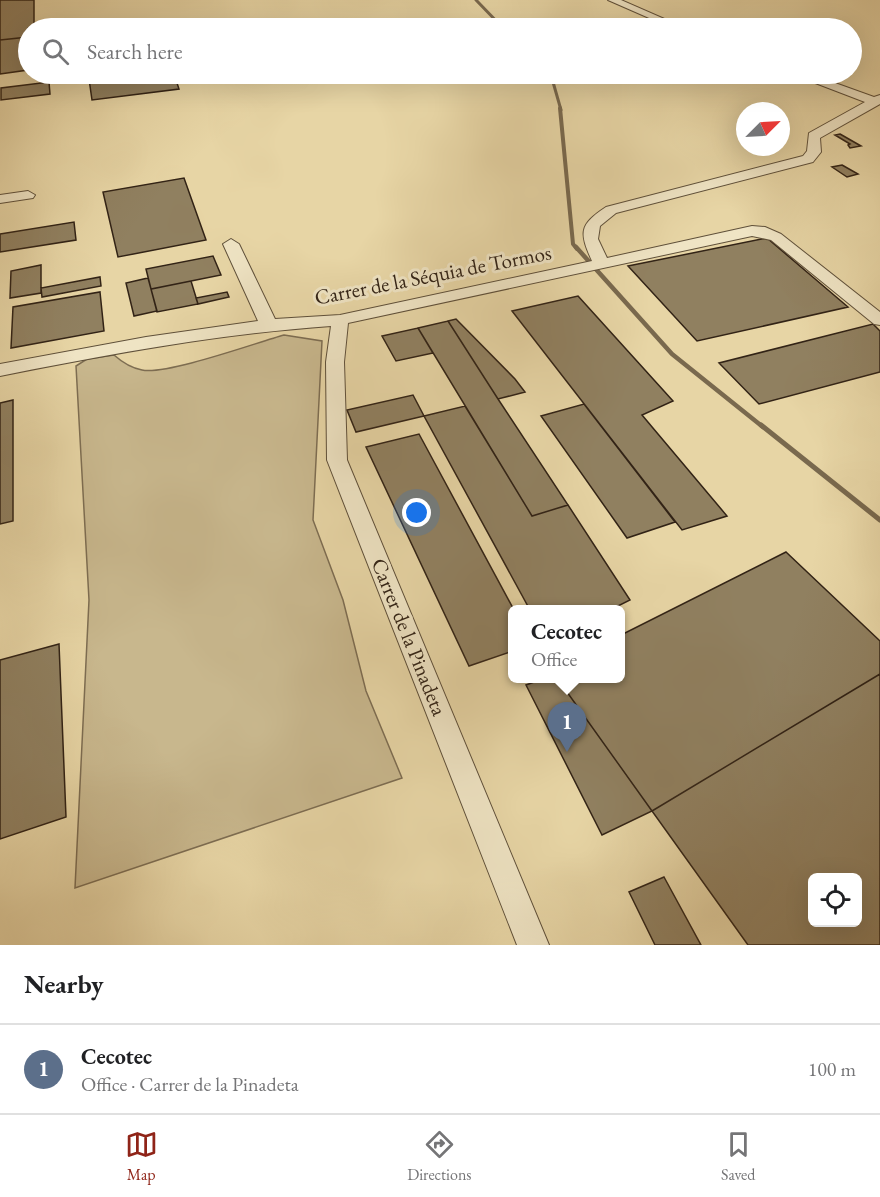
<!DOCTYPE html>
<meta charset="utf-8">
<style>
:root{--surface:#fff;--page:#f2f2f2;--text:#202124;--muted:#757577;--line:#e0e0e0;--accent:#8f2418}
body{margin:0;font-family:"EB Garamond",serif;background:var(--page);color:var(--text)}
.controls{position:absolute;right:18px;bottom:18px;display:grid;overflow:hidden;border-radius:9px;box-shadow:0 6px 24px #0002}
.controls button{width:54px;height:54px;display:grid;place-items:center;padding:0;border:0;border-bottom:2px solid var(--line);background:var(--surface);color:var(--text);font:30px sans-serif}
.compass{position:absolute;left:736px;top:102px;width:54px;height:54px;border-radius:50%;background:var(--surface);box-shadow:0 6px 24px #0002;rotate:66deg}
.you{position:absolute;left:417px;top:513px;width:21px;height:21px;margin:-15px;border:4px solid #fff;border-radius:50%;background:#1a73e8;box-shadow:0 0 0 9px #1a73e833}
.badge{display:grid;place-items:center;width:39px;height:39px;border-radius:50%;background:var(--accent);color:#fff;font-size:20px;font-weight:700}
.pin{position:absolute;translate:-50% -50px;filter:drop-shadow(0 2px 3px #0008)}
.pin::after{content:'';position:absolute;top:32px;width:21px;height:18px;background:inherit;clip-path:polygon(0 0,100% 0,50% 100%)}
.popup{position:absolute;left:508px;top:605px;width:117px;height:78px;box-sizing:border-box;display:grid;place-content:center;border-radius:9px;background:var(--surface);filter:drop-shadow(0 2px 4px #0005);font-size:20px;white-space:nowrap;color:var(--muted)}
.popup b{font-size:22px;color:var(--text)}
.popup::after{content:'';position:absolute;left:50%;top:100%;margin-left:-12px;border:12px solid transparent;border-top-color:var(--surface)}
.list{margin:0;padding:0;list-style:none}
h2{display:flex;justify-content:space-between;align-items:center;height:78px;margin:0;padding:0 24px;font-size:26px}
h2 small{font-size:20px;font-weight:400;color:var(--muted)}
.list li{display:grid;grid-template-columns:39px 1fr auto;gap:18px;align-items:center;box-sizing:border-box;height:90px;padding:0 24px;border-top:2px solid var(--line)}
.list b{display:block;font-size:22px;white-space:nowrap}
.list p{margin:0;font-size:20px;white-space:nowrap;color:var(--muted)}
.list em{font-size:20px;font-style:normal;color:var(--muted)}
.icon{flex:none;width:33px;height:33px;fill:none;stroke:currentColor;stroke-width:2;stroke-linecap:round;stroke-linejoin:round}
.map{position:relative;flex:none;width:880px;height:945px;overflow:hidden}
.search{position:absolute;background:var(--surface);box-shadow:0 6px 24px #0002;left:18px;right:18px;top:18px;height:66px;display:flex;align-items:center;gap:15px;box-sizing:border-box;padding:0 21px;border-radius:33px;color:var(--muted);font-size:22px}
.sheet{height:168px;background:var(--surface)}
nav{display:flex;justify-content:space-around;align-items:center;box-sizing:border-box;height:84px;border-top:2px solid var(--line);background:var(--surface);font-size:16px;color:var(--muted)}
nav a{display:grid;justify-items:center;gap:3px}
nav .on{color:var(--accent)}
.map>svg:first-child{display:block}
.green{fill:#c8b78d;stroke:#7d6d52;stroke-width:1.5}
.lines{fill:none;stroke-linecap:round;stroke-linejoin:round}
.stream-far3{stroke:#79694e;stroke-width:3}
.stream-far2{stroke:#79694e;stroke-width:4}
.stream-far1{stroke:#79694e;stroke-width:4.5}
.stream{stroke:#79694e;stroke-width:5}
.building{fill:#908060;stroke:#322316;stroke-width:1.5;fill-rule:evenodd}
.minor-casing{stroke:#5f503a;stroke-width:2}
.minor{fill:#efe4c4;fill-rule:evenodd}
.labels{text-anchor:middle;stroke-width:6;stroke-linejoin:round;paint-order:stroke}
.street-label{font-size:21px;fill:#322316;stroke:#efe4c4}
</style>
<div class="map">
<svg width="880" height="945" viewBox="0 0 880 945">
<rect width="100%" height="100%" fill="#e7d5a5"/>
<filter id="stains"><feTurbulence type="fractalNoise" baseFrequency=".00333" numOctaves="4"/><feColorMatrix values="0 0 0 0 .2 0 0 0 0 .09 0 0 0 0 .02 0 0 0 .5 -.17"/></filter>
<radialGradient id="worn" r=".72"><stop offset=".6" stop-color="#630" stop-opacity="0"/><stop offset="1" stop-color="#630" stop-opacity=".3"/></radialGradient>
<path class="green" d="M284,335L322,341L313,520L343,600L366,691L402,778L75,888L89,600L76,366L87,359L114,355C123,363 131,368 142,370C167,375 255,343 284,335Z"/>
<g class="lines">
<path class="stream-far3" d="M476,0L503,28
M547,74L553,82L561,110"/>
<path class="stream-far2" d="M560,108L573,244L577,249"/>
<path class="stream-far1" d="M576,247L672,354L763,427"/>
<path class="stream" d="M761,425L880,520"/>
</g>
<path class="building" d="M0,0H34V28H28V37L0,40Z
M114,23L115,28H68Z
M163,24L164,28H118Z
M28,37V70L0,74V40Z
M130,74H174L179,89L92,100L89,79Z
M49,82L50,94L1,100V88Z
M840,134L861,146L850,148L848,145L850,144L835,135Z
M842,165L858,174L847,177L832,167Z
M184,178L206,240L118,257L103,192Z
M74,222L76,240L0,252V234Z
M767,238L848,307L697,341L628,266Z
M213,256L221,275L151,289L146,269Z
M41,265V293L10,298L11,271Z
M100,277L101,286L42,297L41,288Z
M148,278L157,311L134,316L126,283Z
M191,281L198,304L157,312L151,289Z
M100,292L104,331L11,348L13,307Z
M227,292L229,297L198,304L196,298Z
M578,296L673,401L642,415L727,516L682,530L512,311Z
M456,319L515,379L525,392L498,399L448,321Z
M448,321L498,399L568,505L532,516L418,328Z
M873,324L880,331V372L759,404L719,363Z
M418,328L433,353L396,361L382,336Z
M413,395L424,416L356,432L347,410Z
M13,400V521L0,524V403Z
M584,404L675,522L627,538L541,416Z
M465,406L532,516L568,505L630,600L610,610H530L424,416Z
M419,434L514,610L513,651L469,666L366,447Z
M786,552L880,641V674L652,811L557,678H621V635Z
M59,644L66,817L0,839V660Z
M880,674V945H748L652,811ZM812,878H858V922H812Z
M545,678H557L652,811L602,835L526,685Z
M664,877L701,945H655L629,892Z"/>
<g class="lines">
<defs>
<path id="minor" d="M608,0H621L685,28H672Z
M796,74H810L874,97L880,95V104L820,138L821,152L813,162L616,213L600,226L598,239L607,258L752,226L765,227L781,234L880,312V325L874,324L771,240L752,236L348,323L344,362L347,460L549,945H517L327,460L326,362L331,326C219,334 110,354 0,376V364L146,337L258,321L223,244L231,239L239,244L275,319L340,315L592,261C579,232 579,225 606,207L803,156L807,151L809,133L865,102L797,76Z
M28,191L35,195L33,198L0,203V195Z"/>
</defs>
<use href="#minor" class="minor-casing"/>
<use href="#minor" class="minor"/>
</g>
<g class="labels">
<g class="street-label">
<text transform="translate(433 275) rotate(-11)" y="7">Carrer de la Séquia de Tormos</text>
<text transform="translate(409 637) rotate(68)" y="7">Carrer de la Pinadeta</text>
</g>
</g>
<rect width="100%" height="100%" filter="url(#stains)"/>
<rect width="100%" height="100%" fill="url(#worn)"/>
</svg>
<div class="controls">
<button><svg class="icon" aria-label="locate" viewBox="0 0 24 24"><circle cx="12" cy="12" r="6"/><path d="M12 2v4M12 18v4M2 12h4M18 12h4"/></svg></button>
</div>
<svg class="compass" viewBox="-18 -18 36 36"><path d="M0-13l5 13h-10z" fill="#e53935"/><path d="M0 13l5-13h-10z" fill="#757577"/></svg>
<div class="you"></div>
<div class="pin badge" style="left:567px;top:752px;background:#5c6f8a">1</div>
<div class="popup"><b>Cecotec</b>Office</div>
<div class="search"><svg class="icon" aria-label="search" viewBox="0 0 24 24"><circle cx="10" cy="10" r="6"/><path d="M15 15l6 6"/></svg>Search here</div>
</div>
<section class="sheet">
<h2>Nearby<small></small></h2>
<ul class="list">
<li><span class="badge" style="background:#5c6f8a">1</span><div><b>Cecotec</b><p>Office · Carrer de la Pinadeta</p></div><em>100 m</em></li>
</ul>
</section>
<nav>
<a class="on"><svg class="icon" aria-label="map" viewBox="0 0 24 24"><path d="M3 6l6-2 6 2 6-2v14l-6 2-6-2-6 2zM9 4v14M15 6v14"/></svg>Map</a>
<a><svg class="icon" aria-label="directions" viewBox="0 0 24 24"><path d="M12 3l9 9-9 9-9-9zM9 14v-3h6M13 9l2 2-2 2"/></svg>Directions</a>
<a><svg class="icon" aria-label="saved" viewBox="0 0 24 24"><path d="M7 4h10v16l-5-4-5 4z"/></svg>Saved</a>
</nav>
